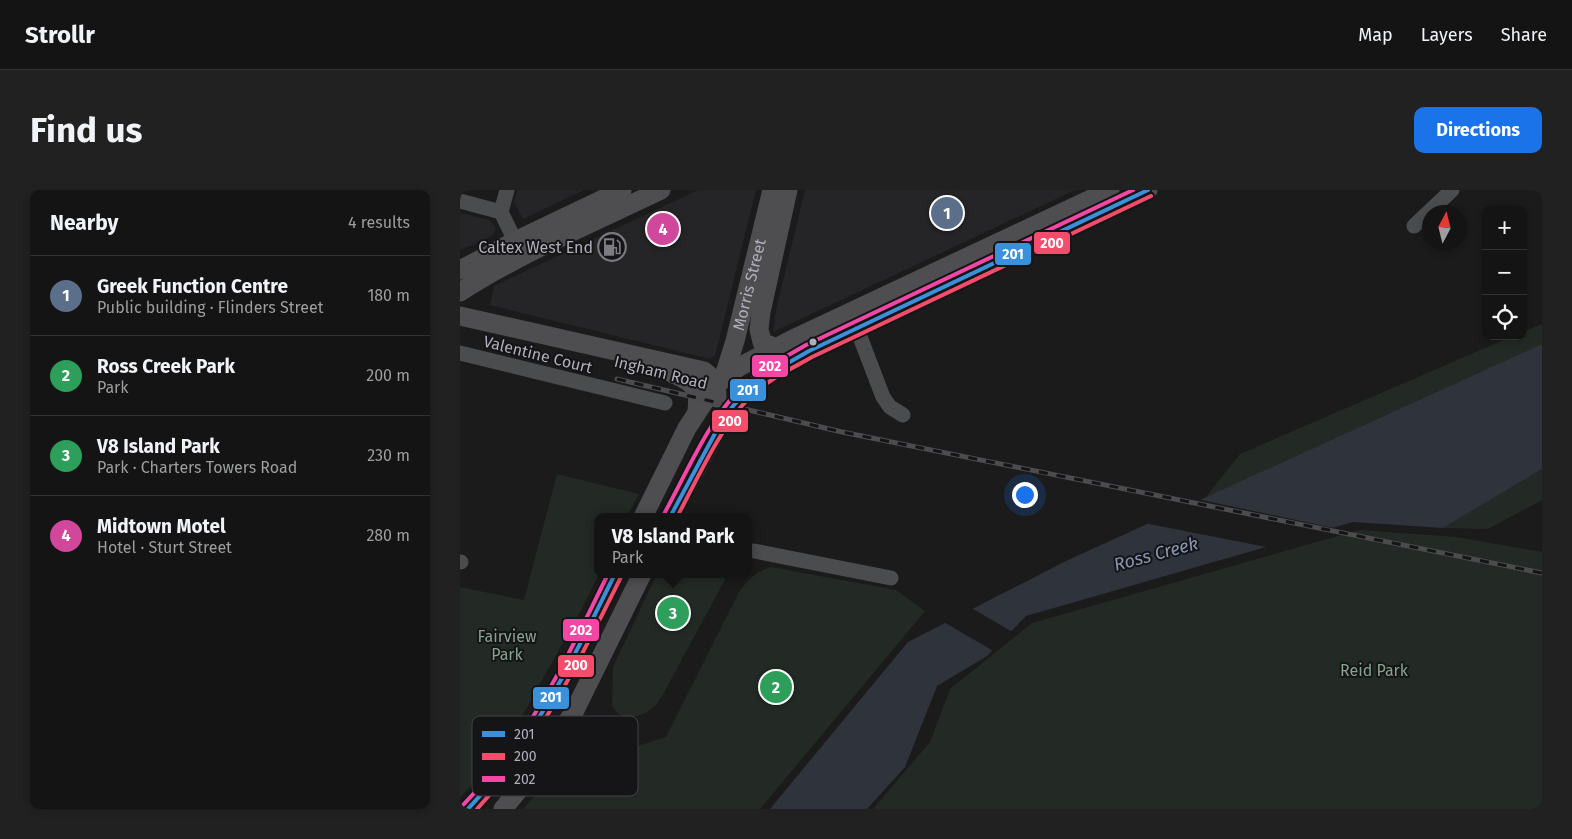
<!DOCTYPE html>
<meta charset="utf-8">
<style>
:root{--surface:#141414;--page:#212122;--text:#f1f3f6;--muted:#9d9ea0;--line:#333334;--accent:#1a73e8}
body{margin:0;font-family:"Fira Sans",sans-serif;background:var(--page);color:var(--text)}
.controls{position:absolute;right:15px;top:15px;display:grid;overflow:hidden;border-radius:10px;box-shadow:0 2px 8px #0003}
.controls button{width:45px;height:45px;display:grid;place-items:center;padding:0;border:0;border-bottom:1px solid var(--line);background:var(--surface);color:var(--text);font:25px sans-serif}
.compass{position:absolute;left:962px;top:15px;width:45px;height:45px;border-radius:50%;background:var(--surface);box-shadow:0 2px 8px #0003;rotate:7deg}
.you{position:absolute;left:564px;top:304px;width:18px;height:18px;margin:-12px;border:4px solid #fff;border-radius:50%;background:#1a73e8;box-shadow:0 0 0 8px #1a73e833}
.badge{display:grid;place-items:center;width:32px;height:32px;border-radius:50%;background:var(--accent);color:#fff;font-size:16px;font-weight:700}
.pin{position:absolute;translate:-50% -50%;border:2px solid #fff;box-shadow:0 1px 5px #0006}
.popup{position:absolute;left:134px;top:323px;width:158px;height:65px;box-sizing:border-box;display:grid;place-content:center;border-radius:10px;background:var(--surface);filter:drop-shadow(0 1px 4px #0005);font-size:16px;white-space:nowrap;color:var(--muted)}
.popup b{font-size:19px;color:var(--text)}
.popup::after{content:'';position:absolute;left:50%;top:100%;margin-left:-10px;border:10px solid transparent;border-top-color:var(--surface)}
.list{margin:0;padding:0;list-style:none}
h2{display:flex;justify-content:space-between;align-items:center;height:65px;margin:0;padding:0 20px;font-size:21px}
h2 small{font-size:16px;font-weight:400;color:var(--muted)}
.list li{display:grid;grid-template-columns:32px 1fr auto;gap:15px;align-items:center;box-sizing:border-box;height:80px;padding:0 20px;border-top:1px solid var(--line)}
.list b{display:block;font-size:19px;white-space:nowrap}
.list p{margin:0;font-size:16px;white-space:nowrap;color:var(--muted)}
.list em{font-size:16px;font-style:normal;color:var(--muted)}
.icon{flex:none;width:28px;height:28px;fill:none;stroke:currentColor;stroke-width:2;stroke-linecap:round;stroke-linejoin:round}
.map{position:relative;flex:none;width:1082px;height:619px;overflow:hidden;border-radius:10px}
header{display:flex;align-items:center;gap:30px;box-sizing:border-box;height:70px;padding:0 25px;background:var(--surface);border-bottom:1px solid var(--line)}
header strong{font-size:24px}
nav{display:flex;gap:28px;margin-inline-start:auto;font-size:18px}
.intro{display:flex;align-items:center;justify-content:space-between;box-sizing:border-box;height:120px;padding:0 30px}
h1{margin:0;font-size:35px}
.button{padding:12px 22px;border-radius:10px;background:var(--accent);color:#fff;font-size:18px;font-weight:700}
main{display:flex;gap:30px;padding:0 30px}
aside{flex:1;background:var(--surface);border-radius:10px;box-shadow:0 2px 8px #0003}
.map>svg:first-child{display:block}
.built{fill:#252527}
.green{fill:#232a25}
.water{fill:#2f343c}
.pier{fill:#1b1b1b}
.lines{fill:none;stroke-linecap:round;stroke-linejoin:round}
.minor{stroke:#4b4c4e;stroke-width:15}
.major{stroke:#4e4e51;stroke-width:19}
.rail-casing{stroke:#4c4c4f;stroke-width:5}
.rail{stroke:#151517;stroke-width:3;stroke-dasharray:9;stroke-linecap:butt}
.bus-1-casing{stroke:#151517;stroke-width:8}
.bus-2-casing{stroke:#151517;stroke-width:8}
.bus-3-casing{stroke:#151517;stroke-width:8}
.bus-1{stroke:#3a90db;stroke-width:4}
.bus-2{stroke:#f44d6c;stroke-width:4}
.bus-3{stroke:#f346a5;stroke-width:4}
.bus-dot{fill:#aeafba;stroke:#151517;stroke-width:2}
.labels{text-anchor:middle;stroke-width:4;stroke-linejoin:round;paint-order:stroke}
.poi-label{font-size:16px;fill:#aeafba;stroke:#151517;text-anchor:end}
.street-label{font-size:16px;fill:#aeafba;stroke:#151517}
.park-label{font-size:16px;fill:#87a38e;stroke:#151517}
.water-label{font-size:18px;font-style:italic;fill:#8896b2;stroke:#151517}
.key{fill:#151517;stroke:#434348;stroke-width:1}
.key-label{font-size:14px;fill:#aeafba}
.line-badge{stroke:#151517;stroke-width:2}
.badge-label{font-size:14px;text-anchor:middle;font-weight:bold;fill:#fff}
</style>
<header>
<strong>Strollr</strong>
<nav><a>Map</a><a>Layers</a><a>Share</a></nav>
</header>
<div class="intro"><h1>Find us</h1><a class="button">Directions</a></div>
<main>
<aside>
<h2>Nearby<small>4 results</small></h2>
<ul class="list">
<li><span class="badge" style="background:#5c6f8a">1</span><div><b>Greek Function Centre</b><p>Public building · Flinders Street</p></div><em>180 m</em></li>
<li><span class="badge" style="background:#2e9e5b">2</span><div><b>Ross Creek Park</b><p>Park</p></div><em>200 m</em></li>
<li><span class="badge" style="background:#2e9e5b">3</span><div><b>V8 Island Park</b><p>Park · Charters Towers Road</p></div><em>230 m</em></li>
<li><span class="badge" style="background:#d1479c">4</span><div><b>Midtown Motel</b><p>Hotel · Sturt Street</p></div><em>280 m</em></li>
</ul>
</aside>
<div class="map">
<svg width="1082" height="619" viewBox="0 0 1082 619">
<rect width="100%" height="100%" fill="#1b1b1b"/>
<path class="built" d="M57,0H124L63,29L54,12Z
M238,0H296L255,166L250,169L30,115L34,96Z
M345,0H615L313,142L316,120Z
M0,23L29,30L36,38L32,46L0,60Z"/>
<path class="green" d="M1082,134V154L745,308L780,264L1053,146H1063V142Z
M1082,279V310L1028,339L983,338Z
M97,284L179,304L167,327H138L139,384L120,422L40,566L0,607V397L64,410Z
M899,340L996,347L1082,362V619H413L470,552L490,499L572,433Z
M311,377L436,400L465,421L300,619H63L102,575L139,561L172,558L206,547L279,402C288,390 296,381 311,377Z
M197,384H268L201,508C198,512 194,518 190,520C177,529 159,531 152,515L153,477Z"/>
<path class="water" d="M1082,154V279L983,338L893,332L566,426L527,466L477,496L445,577L407,619H310L448,452L606,371Z"/>
<path class="pier" d="M737,309L879,339L811,358L684,333Z
M510,417L554,443L535,462L482,431Z"/>
<g class="lines">
<path class="minor" d="M0,11L41,22L55,51
M41,22L47,0
M954,36L992,0
M397,139L423,207L430,217L443,225
M0,163L205,213
M294,361L431,388
M0,372H1"/>
<g class="major">
<path d="M0,80L55,51L162,0"/>
<path d="M0,102C62,62 135,32 201,0"/>
<path d="M0,126L244,181C254,188 257,196 257,208"/>
<path d="M316,158L302,152L299,139L301,122L328,0"/>
<path d="M213,184C233,192 240,199 237,221"/>
<path id="s1" d="M263,189L275,151L312,0"/>
<path d="M183,327L227,238L252,200L263,189L279,177L335,148L650,0"/>
<path d="M210,327L258,238L273,216L287,201L307,185L349,161L688,0"/>
<path d="M8,619C77,551 112,469 155,384"/>
<path d="M43,619L79,575L115,520L182,384"/>
</g>
<defs>
<path id="rail" d="M157,189L382,242L1082,383"/>
</defs>
<use href="#rail" class="rail-casing"/>
<use href="#rail" class="rail"/>
<defs>
<path id="bus-1" d="M210,327L258,238L273,216L287,201L307,185L349,161L688,0
M8,619C24,601 41,584 55,564C95,508 124,446 155,384"/>
<path id="bus-2" d="M217,327C237,290 261,235 291,206C309,189 331,179 352,167L691,6
M17,619C82,549 119,471 161,387"/>
<path id="bus-3" d="M204,324C226,284 250,228 282,197C301,179 324,168 346,155L673,0
M3,615C19,598 35,581 49,562C89,508 118,445 148,384"/>
</defs>
<use href="#bus-1" class="bus-1-casing"/>
<use href="#bus-2" class="bus-2-casing"/>
<use href="#bus-3" class="bus-3-casing"/>
<use href="#bus-1" class="bus-1"/>
<use href="#bus-2" class="bus-2"/>
<use href="#bus-3" class="bus-3"/>
</g>
<defs>
<symbol id="fuel-ring" viewBox="-11 -11 22 22"><circle r="9.5" fill="#151517" stroke="#7b7b82" stroke-width="1.5"/><path d="M-5.5-6h7V0h2V4h1.3V-2.5L3-4.5l.8-.8L6-3V5H2.5V1h-1V6h-7ZM-4.2-4.7v3.2H.2V-4.7Z" fill="#7b7b82"/></symbol>
</defs>
<g fill-rule="evenodd">
<use href="#fuel-ring" x="136" y="41" width="32" height="32"/>
</g>
<circle class="bus-dot" cx="353" cy="152" r="4.5"/>
<g class="labels">
<g class="poi-label">
<text x="133" y="63">Caltex West End</text>
</g>
<g class="street-label">
<text dy="6" stroke="none"><textPath href="#s1" startOffset="98">Morris Street</textPath></text>
<text transform="translate(78 164) rotate(14)" y="6">Valentine Court</text>
<text transform="translate(201 182) rotate(14)" y="6">Ingham Road</text>
</g>
<g class="park-label">
<text x="47" y="452">Fairview<tspan x="47" dy="18">Park</tspan></text>
<text x="914" y="486">Reid Park</text>
</g>
<g class="water-label">
<text transform="translate(696 364) rotate(-15)" y="6">Ross Creek</text>
</g>
</g>
<rect x="12" y="526" width="166" height="80" rx="8" class="key"/>
<rect x="22" y="541" width="23" height="6" fill="#3a90db"/>
<rect x="22" y="563" width="23" height="7" fill="#f44d6c"/>
<rect x="22" y="586" width="23" height="6" fill="#f346a5"/>
<g class="key-label">
<text x="54" y="549">201</text>
<text x="54" y="571">200</text>
<text x="54" y="594">202</text>
</g>
<g class="line-badge">
<rect x="573" y="41" width="38" height="24" rx="5" fill="#f44d6c"/>
<rect x="534" y="52" width="38" height="24" rx="5" fill="#3a90db"/>
<rect x="291" y="164" width="38" height="24" rx="5" fill="#f346a5"/>
<rect x="269" y="188" width="38" height="24" rx="5" fill="#3a90db"/>
<rect x="251" y="219" width="38" height="24" rx="5" fill="#f44d6c"/>
<rect x="102" y="428" width="38" height="24" rx="5" fill="#f346a5"/>
<rect x="97" y="464" width="38" height="24" rx="5" fill="#f44d6c"/>
<rect x="72" y="496" width="38" height="24" rx="5" fill="#3a90db"/>
</g>
<g class="badge-label">
<text x="592" y="58">200</text>
<text x="553" y="69">201</text>
<text x="310" y="181">202</text>
<text x="288" y="205">201</text>
<text x="270" y="236">200</text>
<text x="121" y="445">202</text>
<text x="116" y="480">200</text>
<text x="91" y="512">201</text>
</g>
</svg>
<div class="controls">
<button>+</button>
<button>−</button>
<button><svg class="icon" aria-label="locate" viewBox="0 0 24 24"><circle cx="12" cy="12" r="6"/><path d="M12 2v4M12 18v4M2 12h4M18 12h4"/></svg></button>
</div>
<svg class="compass" viewBox="-18 -18 36 36"><path d="M0-13l5 13h-10z" fill="#e53935"/><path d="M0 13l5-13h-10z" fill="#9d9ea0"/></svg>
<div class="you"></div>
<div class="pin badge" style="left:487px;top:23px;background:#5c6f8a">1</div>
<div class="pin badge" style="left:316px;top:497px;background:#2e9e5b">2</div>
<div class="pin badge" style="left:213px;top:423px;background:#2e9e5b">3</div>
<div class="popup"><b>V8 Island Park</b>Park</div>
<div class="pin badge" style="left:203px;top:39px;background:#d1479c">4</div>
</div>
</main>
